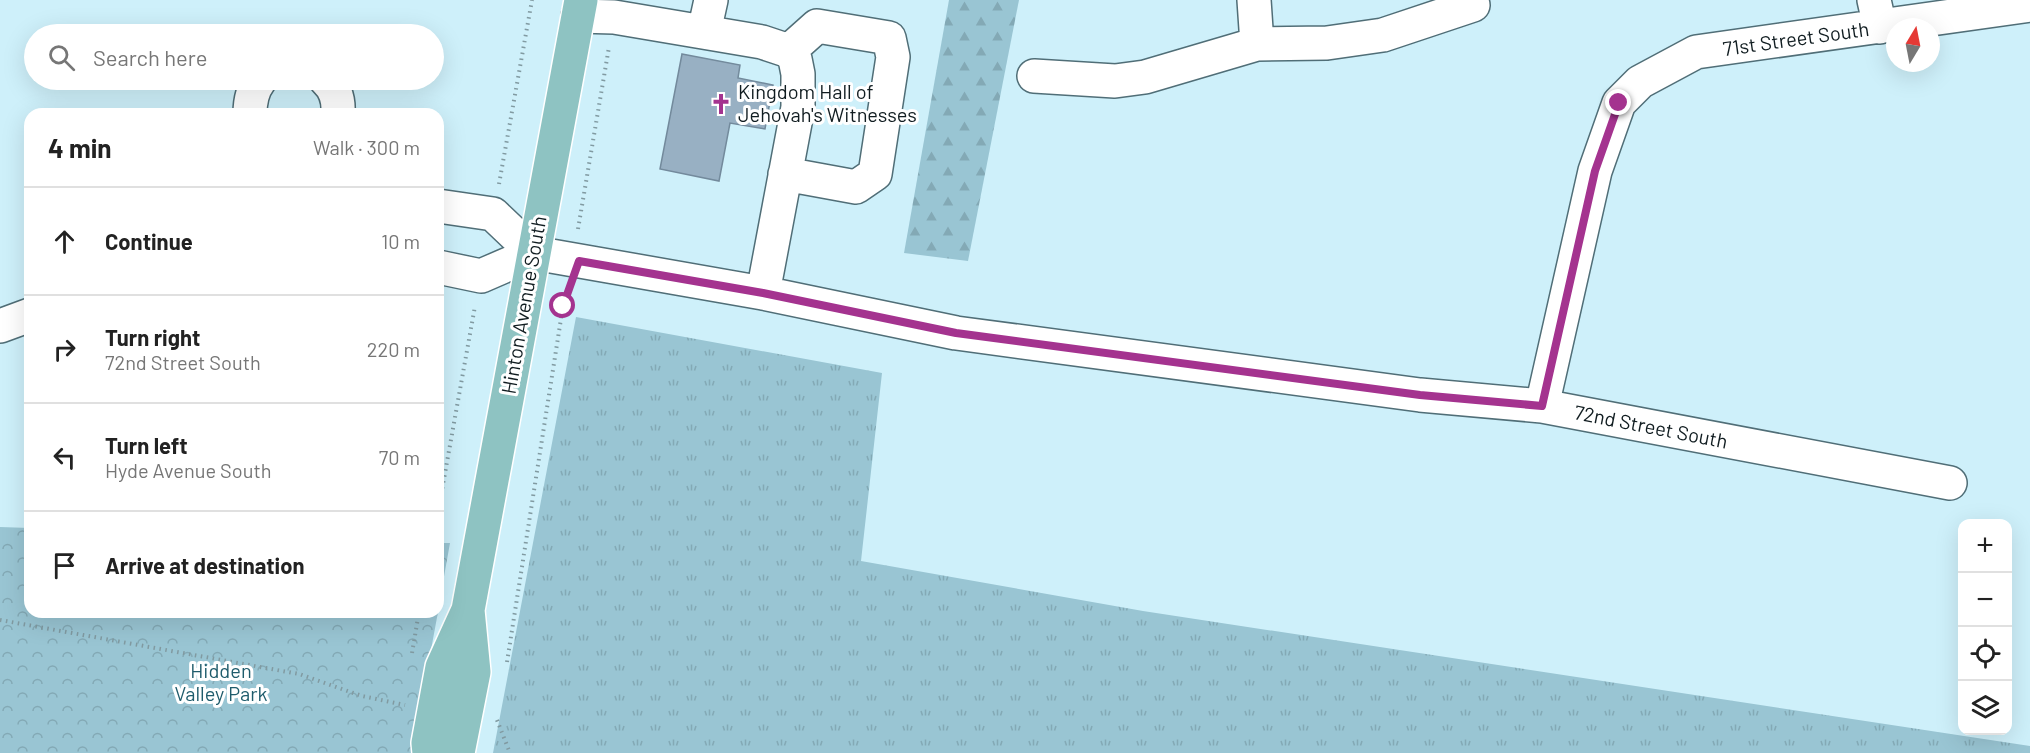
<!DOCTYPE html>
<meta charset="utf-8">
<style>
:root{--surface:#fff;--page:#f2f2f2;--text:#222;--muted:#767676;--line:#e0e0e0}
body{margin:0;font-family:Barlow,sans-serif;background:var(--page);color:var(--text)}
.controls{position:absolute;right:18px;bottom:18px;display:grid;overflow:hidden;border-radius:12px;box-shadow:0 6px 24px #0002}
.controls button{width:54px;height:54px;display:grid;place-items:center;padding:0;border:0;border-bottom:2px solid var(--line);background:var(--surface);color:var(--text);font:30px sans-serif}
.compass{position:absolute;left:1886px;top:18px;width:54px;height:54px;border-radius:50%;background:var(--surface);box-shadow:0 6px 24px #0002;rotate:10deg}
.stop{position:absolute;width:18px;height:18px;margin:-14px;border:4px solid #a4338f;border-radius:50%;background:#fff}
.stop.end{background:#a4338f;border-color:#fff;box-shadow:0 2px 6px #0008}
.list{margin:0;padding:0;list-style:none}
h2{display:flex;justify-content:space-between;align-items:center;height:78px;margin:0;padding:0 24px;font-size:26px}
h2 small{font-size:20px;font-weight:400;color:var(--muted)}
.list li{display:grid;grid-template-columns:39px 1fr auto;gap:18px;align-items:center;box-sizing:border-box;height:108px;padding:0 24px;border-top:2px solid var(--line)}
.list b{display:block;font-size:22px;white-space:nowrap}
.list p{margin:0;font-size:20px;white-space:nowrap;color:var(--muted)}
.list em{font-size:20px;font-style:normal;color:var(--muted)}
.icon{flex:none;width:33px;height:33px;fill:none;stroke:currentColor;stroke-width:2;stroke-linecap:round;stroke-linejoin:round}
.map{position:relative;flex:none;width:2030px;height:753px;overflow:hidden}
.search{position:absolute;background:var(--surface);box-shadow:0 6px 24px #0002;left:24px;top:24px;width:420px;height:66px;display:flex;align-items:center;gap:15px;box-sizing:border-box;padding:0 21px;border-radius:33px;color:var(--muted);font-size:22px}
.panel{position:absolute;background:var(--surface);box-shadow:0 6px 24px #0002;left:24px;top:108px;width:420px;height:510px;border-radius:18px}
.map>svg:first-child{display:block}
.grass{fill:url(#grass-tufts)}
.forest{fill:url(#forest-firs)}
.park{fill:url(#park-crowns)}
.building{fill:#98b0c3;stroke:#738a9c;stroke-width:1.5}
.lines{fill:none;stroke-linecap:round;stroke-linejoin:round}
.minor-casing{stroke:#506e77;stroke-width:36}
.major-casing{stroke:#fff;stroke-width:36}
.path{stroke:#819aa1;stroke-width:4;stroke-dasharray:1.5 4.5;stroke-linecap:butt}
.minor{stroke:#fff;stroke-width:33}
.major{stroke:#8ec3c2;stroke-width:33}
.route{stroke:#a4338f;stroke-width:8}
.labels{text-anchor:middle;stroke-width:6;stroke-linejoin:round;paint-order:stroke}
.street-label{font-size:20px;fill:#101c20;stroke:#fff}
.poi-label{font-size:20px;fill:#101c20;stroke:#fff;text-anchor:start}
.park-label{font-size:20px;fill:#1f5c6c;stroke:#fff}
</style>
<div class="map">
<svg width="2030" height="753" viewBox="0 0 2030 753">
<defs>
<pattern id="grass-tufts" width="24" height="20" patternUnits="userSpaceOnUse" patternTransform="scale(1.5)"><rect width="24" height="20" fill="#99c5d3"/><path d="M3 7l-1-3M5 7V3M7 7l1-3M15 17l-1-3M17 17v-4M19 17l1-3" fill="none" stroke="#83a9b5"/></pattern>
<pattern id="forest-firs" width="22" height="20" patternUnits="userSpaceOnUse" patternTransform="scale(1.5)"><rect width="22" height="20" fill="#99c5d3"/><path d="M5 1l3.5 6h-7zM16 11l3.5 6h-7z" fill="#83a9b5"/></pattern>
<pattern id="park-crowns" width="20" height="18" patternUnits="userSpaceOnUse" patternTransform="scale(1.5)"><rect width="20" height="18" fill="#99c5d3"/><path d="M2 6a3 3 0 1 1 6 0M12 15a3 3 0 1 1 6 0" fill="none" stroke="#83a9b5"/></pattern>
</defs>
<rect width="100%" height="100%" fill="#cef0fa"/>
<path class="grass" d="M576,317L882,373L861,561L1143,611L2030,746V753H493Z"/>
<path class="forest" d="M949,0H1019L968,261L904,253Z"/>
<path class="park" d="M0,527L30,528V612H438L412,753H0Z
M438,543H450L438,610Z"/>
<path class="building" d="M682,54L740,65L738,78L773,85L765,129L730,123L719,181L660,169Z"/>
<g class="lines">
<defs>
<path id="minor" d="M1254,0L1257,44
M1874,0L1880,27
M578,16L614,17L762,42L789,51L795,59L798,74V107L763,293
M704,32L711,0
M1034,76L1115,81L1145,77L1257,44L1327,43L1383,35L1473,5
M326,80C336,89 339,100 338,114
M250,114C250,101 252,90 260,80
M785,174L856,187L875,174L893,57L889,38L817,26L789,51
M438,206L493,214L534,253L763,293L956,333L1420,395L1542,406L1950,483
M438,267L481,276L534,253
M0,326L30,315
M1542,406L1595,171L1619,103L1640,82L1696,52L2030,5"/>
<path id="major" d="M429,753L428,743L442,667L468,610L581,0
M458,753L474,672L468,610"/>
</defs>
<use href="#minor" class="minor-casing"/>
<use href="#major" class="major-casing"/>
<path class="path" d="M499,184L532,0
M578,229L609,47
M438,512L475,306
M0,620L299,674L362,696L405,705
M412,653L419,612
M507,662L563,306L568,291
M497,720L510,753"/>
<use href="#minor" class="minor"/>
<use href="#major" class="major"/>
</g>
<g class="lines">
<path class="route" d="M563,306L579,261L763,293L956,333L1420,395L1542,406L1595,171L1619,103"/>
</g>
<defs>
<symbol id="church-bare" viewBox="-9 -9 18 18"><path d="M-1.2-6h2.4v3.5h3.3v2.4h-3.3V6h-2.4V-.1h-3.3v-2.4h3.3Z" fill="#a4338f" stroke="#fff" stroke-width="2.5" paint-order="stroke"/></symbol>
</defs>
<g fill-rule="evenodd">
<use href="#church-bare" x="706" y="89" width="30" height="30"/>
</g>
<g class="labels">
<g class="street-label">
<text transform="translate(1796 39) rotate(-8)" y="7">71st Street South</text>
<text transform="translate(524 305) rotate(-80)" y="7">Hinton Avenue South</text>
<text transform="translate(1651 427) rotate(11)" y="7">72nd Street South</text>
</g>
<g class="poi-label">
<text x="738" y="99">Kingdom Hall of<tspan x="738" dy="23">Jehovah's Witnesses</tspan></text>
</g>
<g class="park-label">
<text x="221" y="678">Hidden<tspan x="221" dy="23">Valley Park</tspan></text>
</g>
</g>
</svg>
<div class="controls">
<button>+</button>
<button>−</button>
<button><svg class="icon" aria-label="locate" viewBox="0 0 24 24"><circle cx="12" cy="12" r="6"/><path d="M12 2v4M12 18v4M2 12h4M18 12h4"/></svg></button>
<button><svg class="icon" aria-label="layers" viewBox="0 0 24 24"><path d="M12 4l9 5-9 5-9-5zM3 14l9 5 9-5"/></svg></button>
</div>
<svg class="compass" viewBox="-18 -18 36 36"><path d="M0-13l5 13h-10z" fill="#e53935"/><path d="M0 13l5-13h-10z" fill="#767676"/></svg>
<div class="stop" style="left:563px;top:306px"></div>
<div class="stop end" style="left:1619px;top:103px"></div>
<div class="search"><svg class="icon" aria-label="search" viewBox="0 0 24 24"><circle cx="10" cy="10" r="6"/><path d="M15 15l6 6"/></svg>Search here</div>
<section class="panel">
<h2>4 min<small>Walk · 300 m</small></h2>
<ul class="list">
<li><svg class="icon" aria-label="ahead" viewBox="0 0 24 24"><path d="M12 20V5M6 11l6-6 6 6"/></svg><div><b>Continue</b></div><em>10 m</em></li>
<li><svg class="icon" aria-label="right" viewBox="0 0 24 24"><path d="M7 20v-9h11M14 6l5 5-5 5"/></svg><div><b>Turn right</b><p>72nd Street South</p></div><em>220 m</em></li>
<li><svg class="icon" aria-label="left" viewBox="0 0 24 24"><path d="M17 20v-9H6M10 6l-5 5 5 5"/></svg><div><b>Turn left</b><p>Hyde Avenue South</p></div><em>70 m</em></li>
<li><svg class="icon" aria-label="arrive" viewBox="0 0 24 24"><path d="M6 21V4h12l-3 4 3 4H6"/></svg><div><b>Arrive at destination</b></div></li>
</ul>
</section>
</div>
